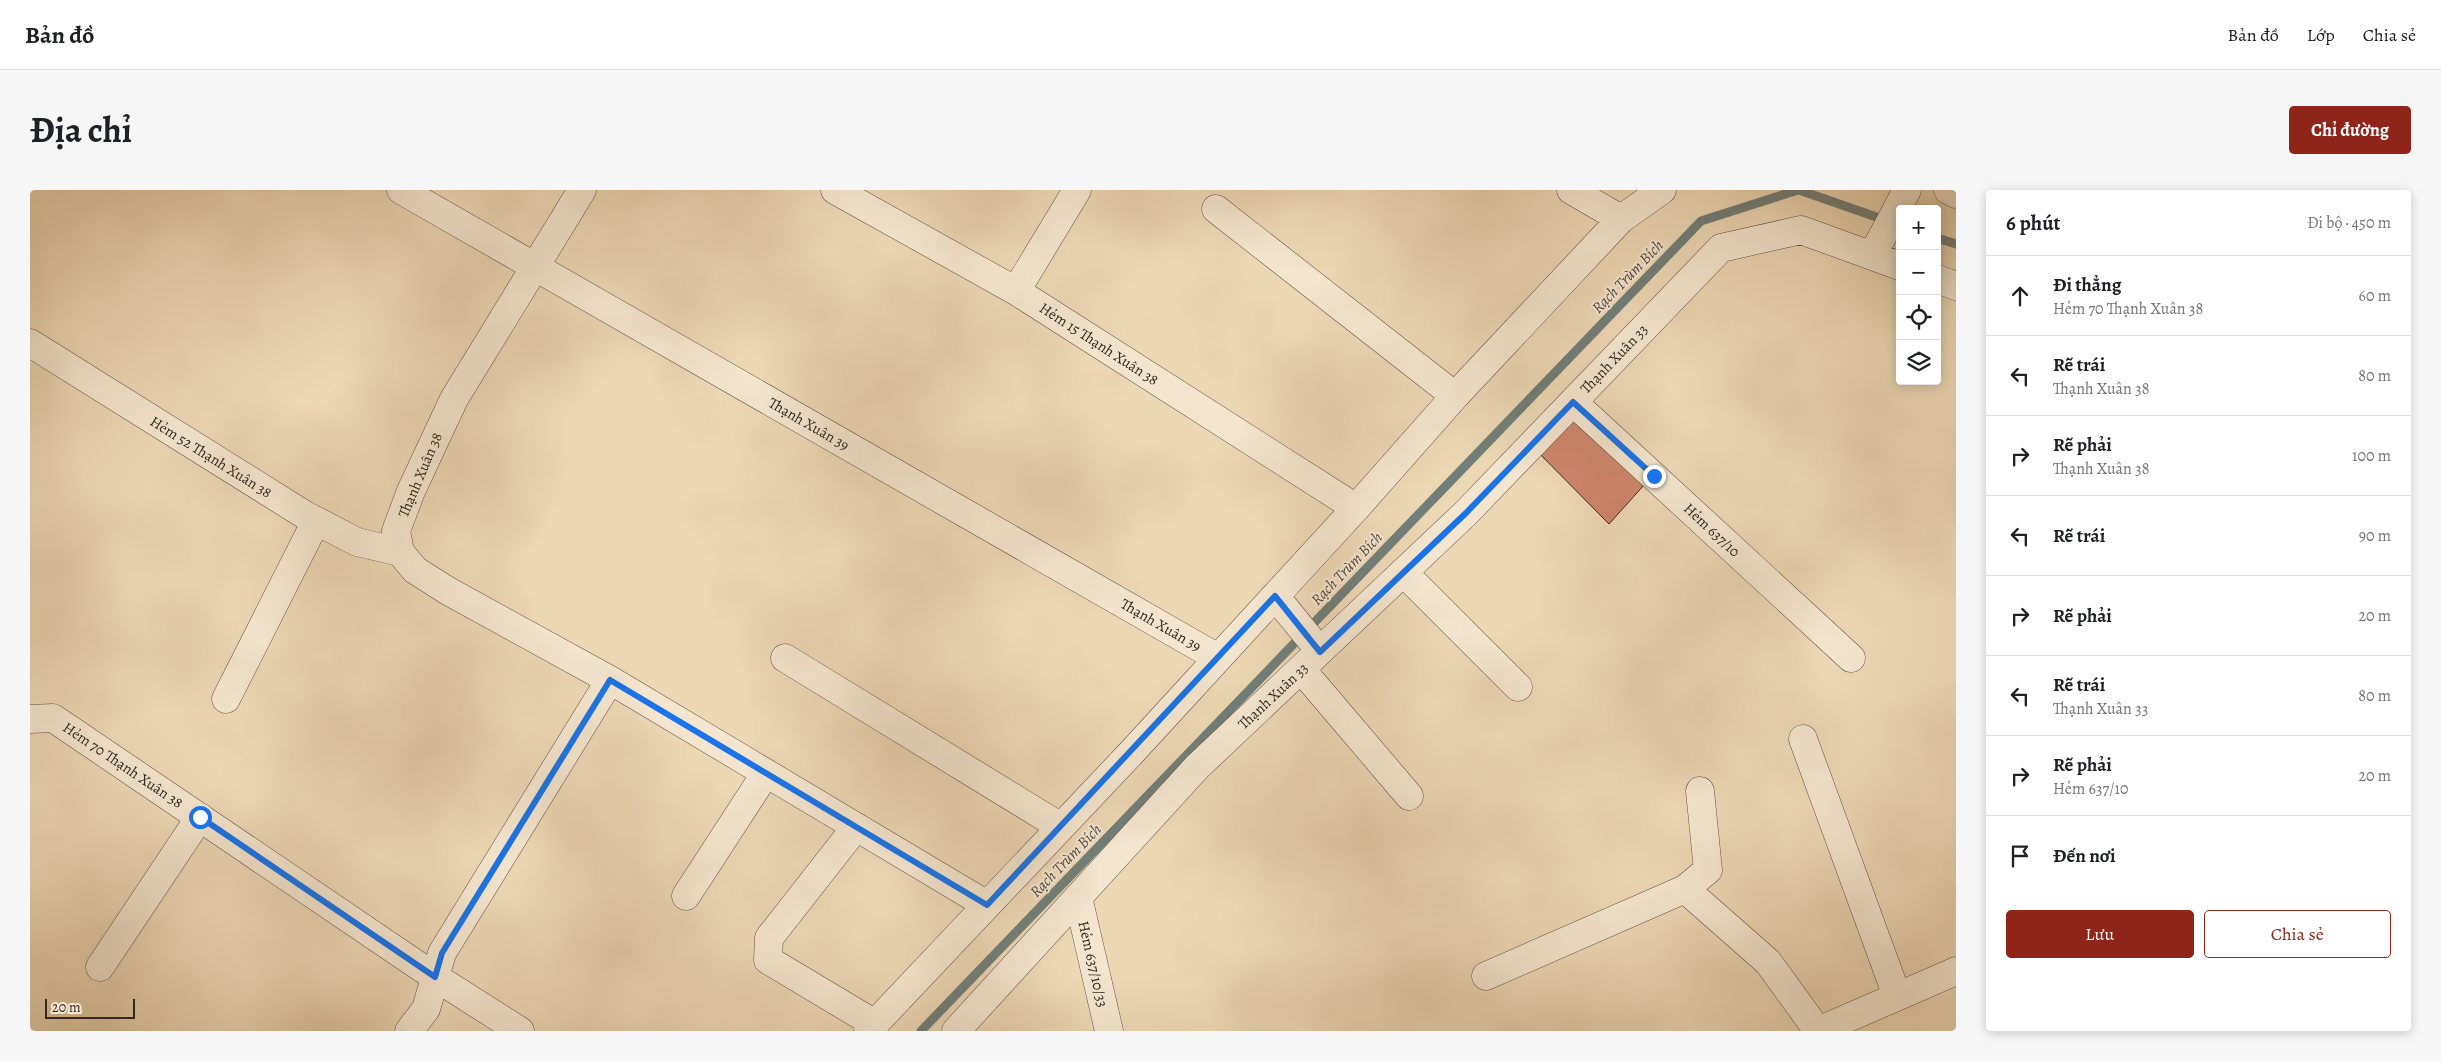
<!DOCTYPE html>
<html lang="vi">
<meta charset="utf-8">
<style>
:root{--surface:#fff;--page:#f6f6f6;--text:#202124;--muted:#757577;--line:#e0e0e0;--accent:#8f2418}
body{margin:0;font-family:Alegreya,serif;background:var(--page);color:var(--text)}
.controls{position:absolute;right:15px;top:15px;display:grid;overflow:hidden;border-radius:5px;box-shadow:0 2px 12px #0003}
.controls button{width:45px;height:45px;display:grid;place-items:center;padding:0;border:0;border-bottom:1px solid var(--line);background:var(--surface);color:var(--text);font:25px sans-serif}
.scale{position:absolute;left:15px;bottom:12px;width:90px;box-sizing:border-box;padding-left:5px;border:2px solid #37271e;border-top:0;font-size:14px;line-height:18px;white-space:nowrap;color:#37271e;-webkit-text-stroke:4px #f3e5ce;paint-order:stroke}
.stop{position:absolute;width:15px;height:15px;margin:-11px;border:4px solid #1a73e8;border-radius:50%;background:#fff}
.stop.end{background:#1a73e8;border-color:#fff;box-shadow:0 1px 5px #0008}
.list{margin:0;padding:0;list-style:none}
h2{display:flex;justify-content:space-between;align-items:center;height:65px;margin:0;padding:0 20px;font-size:21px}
h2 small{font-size:16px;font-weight:400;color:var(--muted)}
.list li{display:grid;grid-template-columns:32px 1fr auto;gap:15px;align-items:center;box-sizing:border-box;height:80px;padding:0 20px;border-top:1px solid var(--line)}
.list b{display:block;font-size:19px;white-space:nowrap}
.list p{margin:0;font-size:16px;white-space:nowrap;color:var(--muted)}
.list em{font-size:16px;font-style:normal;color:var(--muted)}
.actions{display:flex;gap:10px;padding:15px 20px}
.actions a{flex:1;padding:11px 0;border:1px solid var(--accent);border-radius:5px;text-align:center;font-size:18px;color:var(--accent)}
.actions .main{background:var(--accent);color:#fff}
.icon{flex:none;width:28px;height:28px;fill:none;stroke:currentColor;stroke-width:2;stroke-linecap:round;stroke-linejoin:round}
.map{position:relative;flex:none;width:1926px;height:841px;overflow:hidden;border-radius:5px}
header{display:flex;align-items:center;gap:30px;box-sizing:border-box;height:70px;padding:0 25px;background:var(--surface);border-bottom:1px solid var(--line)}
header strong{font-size:24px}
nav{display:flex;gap:28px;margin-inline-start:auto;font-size:18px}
.intro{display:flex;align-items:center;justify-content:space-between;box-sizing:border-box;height:120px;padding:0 30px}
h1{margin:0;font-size:35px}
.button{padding:12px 22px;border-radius:5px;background:var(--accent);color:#fff;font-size:18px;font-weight:700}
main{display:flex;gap:30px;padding:0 30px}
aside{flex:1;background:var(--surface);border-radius:5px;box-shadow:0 2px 12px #0003}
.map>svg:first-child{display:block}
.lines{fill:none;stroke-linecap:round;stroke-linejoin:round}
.stream{stroke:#727e79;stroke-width:9}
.building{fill:#ce866c;stroke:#37271e}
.minor-casing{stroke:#645343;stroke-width:29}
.minor{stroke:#f3e5ce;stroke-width:28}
.route{stroke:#1a73e8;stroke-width:6}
.labels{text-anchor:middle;stroke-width:4;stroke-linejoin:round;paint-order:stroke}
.street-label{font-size:15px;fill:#37271e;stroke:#f3e5ce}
.water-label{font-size:16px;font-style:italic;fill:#504b44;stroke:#f3e5ce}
</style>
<header>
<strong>Bản đồ</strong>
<nav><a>Bản đồ</a><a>Lớp</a><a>Chia sẻ</a></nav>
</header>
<div class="intro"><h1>Địa chỉ</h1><a class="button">Chỉ đường</a></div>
<main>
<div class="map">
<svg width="1926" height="841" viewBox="0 0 1926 841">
<rect width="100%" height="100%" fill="#ecd7b3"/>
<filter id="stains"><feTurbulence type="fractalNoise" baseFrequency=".004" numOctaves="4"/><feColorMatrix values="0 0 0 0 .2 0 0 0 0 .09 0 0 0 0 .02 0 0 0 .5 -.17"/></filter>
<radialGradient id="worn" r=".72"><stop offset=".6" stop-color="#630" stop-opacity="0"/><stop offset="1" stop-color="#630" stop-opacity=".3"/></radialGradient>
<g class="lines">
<path class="stream" d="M1769,0L1858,31
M1907,48L1926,54
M891,841L1671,31L1768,0"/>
</g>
<path class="building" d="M1543,212L1623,285L1579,334L1501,255Z"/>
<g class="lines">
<defs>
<path id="minor" d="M371,0L1188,468
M552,0L424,209L381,301L366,341L370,362L385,380L418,401L580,490L957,715
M805,0L986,101L1326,318
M1541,0L1591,29
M1918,0L1926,4
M1186,19L1425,206
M1842,66L1877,0
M1907,89L1926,96
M986,101L1047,0
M0,153L275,325L327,352L370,362
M1543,212L1821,468
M1373,382L1488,497
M1245,406L1290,461
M755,468L1031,637
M1271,479L1379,606
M196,509L286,331
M0,529L23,528L405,787L490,841
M1773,549L1867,806
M826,637L739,748L738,770L845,834
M1655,699L1678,680L1670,601
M656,706L736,583
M1048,707L1079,841
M70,777L170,627
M1456,786L1655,699L1738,772L1788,841
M379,841L396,819L412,763L580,490
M838,841L1102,562L1326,318L1425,206L1591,29L1632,0
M926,841L1167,577L1436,323L1691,58L1771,40L1870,76
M1788,841L1926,781"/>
</defs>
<use href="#minor" class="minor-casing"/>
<use href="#minor" class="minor"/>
</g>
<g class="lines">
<path class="route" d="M170,627L405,787L412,763L580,490L957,715L1245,406L1290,462L1436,323L1543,212L1624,286"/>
</g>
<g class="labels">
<g class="street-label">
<text transform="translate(1069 154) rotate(33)" y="5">Hẻm 15 Thạnh Xuân 38</text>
<text transform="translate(1584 169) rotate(-46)" y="5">Thạnh Xuân 33</text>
<text transform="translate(779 234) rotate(30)" y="5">Thạnh Xuân 39</text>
<text transform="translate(181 267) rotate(32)" y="5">Hẻm 52 Thạnh Xuân 38</text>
<text transform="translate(390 285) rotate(-67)" y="5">Thạnh Xuân 38</text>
<text transform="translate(1682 340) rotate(43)" y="5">Hẻm 637/10</text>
<text transform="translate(1131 435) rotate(30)" y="5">Thạnh Xuân 39</text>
<text transform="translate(1243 506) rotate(-43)" y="5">Thạnh Xuân 33</text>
<text transform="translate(93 575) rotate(34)" y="5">Hẻm 70 Thạnh Xuân 38</text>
<text transform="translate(1063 774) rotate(77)" y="5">Hẻm 637/10/33</text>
</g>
<g class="water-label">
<text transform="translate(1597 86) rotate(-46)" y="6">Rạch Trùm Bích</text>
<text transform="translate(1316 378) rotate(-46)" y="6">Rạch Trùm Bích</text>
<text transform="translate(1035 670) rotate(-46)" y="6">Rạch Trùm Bích</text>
</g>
</g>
<rect width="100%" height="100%" filter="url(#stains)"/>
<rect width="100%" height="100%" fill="url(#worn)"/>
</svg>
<div class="controls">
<button>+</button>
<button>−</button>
<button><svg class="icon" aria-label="locate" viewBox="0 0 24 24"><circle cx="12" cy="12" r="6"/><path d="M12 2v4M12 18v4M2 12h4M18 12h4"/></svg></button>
<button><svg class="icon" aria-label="layers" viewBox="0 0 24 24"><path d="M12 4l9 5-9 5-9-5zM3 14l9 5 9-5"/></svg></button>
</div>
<div class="scale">20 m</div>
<div class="stop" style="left:170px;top:627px"></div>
<div class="stop end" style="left:1624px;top:286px"></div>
</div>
<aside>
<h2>6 phút<small>Đi bộ · 450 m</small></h2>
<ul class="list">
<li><svg class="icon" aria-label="ahead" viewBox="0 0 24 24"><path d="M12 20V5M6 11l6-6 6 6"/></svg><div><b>Đi thẳng</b><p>Hẻm 70 Thạnh Xuân 38</p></div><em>60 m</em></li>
<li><svg class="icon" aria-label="left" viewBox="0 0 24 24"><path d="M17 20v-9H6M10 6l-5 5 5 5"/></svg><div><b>Rẽ trái</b><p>Thạnh Xuân 38</p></div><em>80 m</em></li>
<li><svg class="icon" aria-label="right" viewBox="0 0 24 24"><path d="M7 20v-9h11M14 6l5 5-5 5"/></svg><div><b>Rẽ phải</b><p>Thạnh Xuân 38</p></div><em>100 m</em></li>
<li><svg class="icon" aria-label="left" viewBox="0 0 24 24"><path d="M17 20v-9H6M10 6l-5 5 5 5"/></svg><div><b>Rẽ trái</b></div><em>90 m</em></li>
<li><svg class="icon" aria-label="right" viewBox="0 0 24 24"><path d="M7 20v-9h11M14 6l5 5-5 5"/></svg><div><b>Rẽ phải</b></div><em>20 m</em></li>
<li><svg class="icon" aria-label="left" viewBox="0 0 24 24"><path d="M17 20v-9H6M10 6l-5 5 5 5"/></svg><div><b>Rẽ trái</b><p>Thạnh Xuân 33</p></div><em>80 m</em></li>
<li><svg class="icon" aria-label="right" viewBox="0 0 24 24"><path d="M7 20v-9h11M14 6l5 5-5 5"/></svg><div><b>Rẽ phải</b><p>Hẻm 637/10</p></div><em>20 m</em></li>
<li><svg class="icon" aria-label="arrive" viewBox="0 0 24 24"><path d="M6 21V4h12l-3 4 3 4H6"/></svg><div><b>Đến nơi</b></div></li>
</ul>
<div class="actions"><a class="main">Lưu</a><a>Chia sẻ</a></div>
</aside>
</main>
